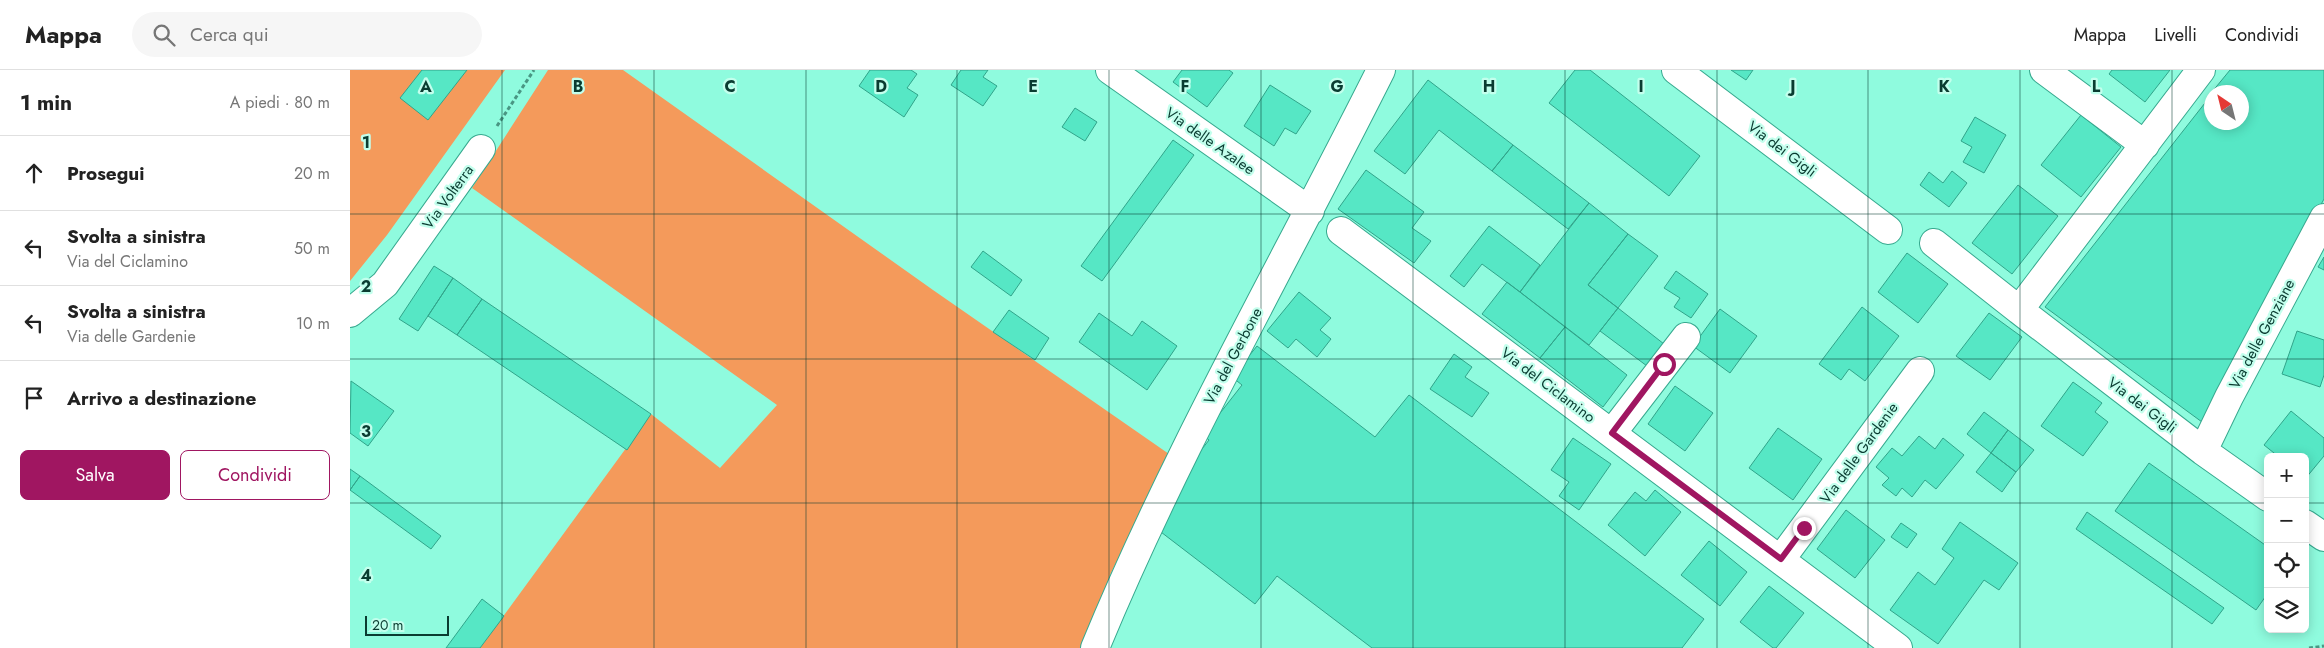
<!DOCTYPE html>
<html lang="it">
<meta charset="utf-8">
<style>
:root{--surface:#fff;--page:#f6f6f6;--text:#222;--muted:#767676;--line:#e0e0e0;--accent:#a01661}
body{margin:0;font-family:Jost,sans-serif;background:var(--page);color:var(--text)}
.controls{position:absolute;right:15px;bottom:15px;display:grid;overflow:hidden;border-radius:8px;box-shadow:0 2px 12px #0003}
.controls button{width:45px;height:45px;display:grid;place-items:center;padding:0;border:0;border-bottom:1px solid var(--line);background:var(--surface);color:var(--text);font:25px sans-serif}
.compass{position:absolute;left:1854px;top:15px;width:45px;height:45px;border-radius:50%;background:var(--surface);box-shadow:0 2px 12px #0003;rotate:325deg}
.scale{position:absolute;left:15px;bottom:12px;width:84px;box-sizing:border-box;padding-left:5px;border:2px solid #0a3c31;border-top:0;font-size:14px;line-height:18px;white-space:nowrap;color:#0a3c31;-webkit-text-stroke:4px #c3ffed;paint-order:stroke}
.stop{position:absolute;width:15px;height:15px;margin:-11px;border:4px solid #a01661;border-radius:50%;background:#fff}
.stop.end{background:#a01661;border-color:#fff;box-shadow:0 1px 5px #0008}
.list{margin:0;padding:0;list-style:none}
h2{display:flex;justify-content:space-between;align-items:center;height:65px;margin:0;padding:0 20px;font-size:21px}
h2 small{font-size:16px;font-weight:400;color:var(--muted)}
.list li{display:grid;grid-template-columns:32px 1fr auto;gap:15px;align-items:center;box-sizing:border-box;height:75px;padding:0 20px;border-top:1px solid var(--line)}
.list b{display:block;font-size:19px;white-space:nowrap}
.list p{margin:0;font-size:16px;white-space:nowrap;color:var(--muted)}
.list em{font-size:16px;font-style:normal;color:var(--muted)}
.actions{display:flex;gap:10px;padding:15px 20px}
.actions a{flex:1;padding:11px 0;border:1px solid var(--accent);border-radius:8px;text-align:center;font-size:18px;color:var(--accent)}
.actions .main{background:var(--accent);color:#fff}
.icon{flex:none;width:28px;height:28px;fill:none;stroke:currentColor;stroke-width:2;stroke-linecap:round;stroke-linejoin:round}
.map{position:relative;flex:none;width:1974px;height:578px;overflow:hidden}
header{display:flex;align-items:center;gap:30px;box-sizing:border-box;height:70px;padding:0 25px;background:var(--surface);border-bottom:1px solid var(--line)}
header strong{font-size:24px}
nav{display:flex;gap:28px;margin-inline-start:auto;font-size:18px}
.search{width:350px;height:45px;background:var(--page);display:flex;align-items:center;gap:12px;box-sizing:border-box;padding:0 18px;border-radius:28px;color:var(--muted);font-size:19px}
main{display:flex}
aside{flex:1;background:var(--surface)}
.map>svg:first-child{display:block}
.green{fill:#f49a5b}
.building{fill:#56e7c5;stroke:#31a48a}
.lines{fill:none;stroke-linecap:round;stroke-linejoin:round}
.minor-casing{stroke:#37a98f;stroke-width:30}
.path{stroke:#499683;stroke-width:3;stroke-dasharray:4 2.5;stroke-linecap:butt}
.minor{stroke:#fff;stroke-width:28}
.route{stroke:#a01661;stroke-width:6}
.grid{fill:none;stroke:#0a3c31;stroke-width:1;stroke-opacity:0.55}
.labels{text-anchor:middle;stroke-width:4.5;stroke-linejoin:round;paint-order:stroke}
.street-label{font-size:15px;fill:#0a3c31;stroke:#c3ffed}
.grid-label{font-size:16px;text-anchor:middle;font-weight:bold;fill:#0a3c31;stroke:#c3ffed;stroke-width:4.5;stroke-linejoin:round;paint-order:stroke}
</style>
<header>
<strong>Mappa</strong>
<div class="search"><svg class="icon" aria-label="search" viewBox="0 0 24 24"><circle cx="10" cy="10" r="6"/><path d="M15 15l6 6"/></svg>Cerca qui</div>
<nav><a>Mappa</a><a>Livelli</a><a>Condividi</a></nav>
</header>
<main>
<aside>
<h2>1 min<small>A piedi · 80 m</small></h2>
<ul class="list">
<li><svg class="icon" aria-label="ahead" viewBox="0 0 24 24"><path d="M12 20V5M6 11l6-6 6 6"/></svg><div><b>Prosegui</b></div><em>20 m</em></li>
<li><svg class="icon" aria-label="left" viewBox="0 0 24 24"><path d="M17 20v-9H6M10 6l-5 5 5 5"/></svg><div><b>Svolta a sinistra</b><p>Via del Ciclamino</p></div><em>50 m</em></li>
<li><svg class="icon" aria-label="left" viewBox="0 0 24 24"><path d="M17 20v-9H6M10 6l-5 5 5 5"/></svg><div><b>Svolta a sinistra</b><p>Via delle Gardenie</p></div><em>10 m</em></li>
<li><svg class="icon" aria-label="arrive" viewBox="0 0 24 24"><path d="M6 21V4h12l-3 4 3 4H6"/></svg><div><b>Arrivo a destinazione</b></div></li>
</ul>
<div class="actions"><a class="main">Salva</a><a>Condividi</a></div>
</aside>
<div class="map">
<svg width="1974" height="578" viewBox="0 0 1974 578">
<rect width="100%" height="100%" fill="#8ffbde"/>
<path class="green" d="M0,0H155L37,165L0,211Z
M198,0H273L583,220L819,384L760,505L736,578H130L301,344L370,398L427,335L122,118Z"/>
<path class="building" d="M72,0H117L78,50L50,28Z
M520,0H561L567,4L557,18L568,25L554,47L509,16Z
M611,0H638L633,7L647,16L633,36L601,15Z
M832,0H879L883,3L857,37L823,12Z
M1225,0H1240L1350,86L1319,126L1199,33Z
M1381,0H1403L1396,10Z
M1762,0H1820L1795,32L1759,4Z
M1880,0H1974V129L1852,352L1695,237L1862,24V52H1892V22H1862Z
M1078,10L1163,75L1142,101L1089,60L1055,104L1024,81Z
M920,15L961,41L946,64L935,58L924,76L894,56Z
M725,38L747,52L735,71L712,57Z
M1731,45L1771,77L1731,127L1691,95Z
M1625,47L1656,65L1634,103L1613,92L1622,77L1611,71Z
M823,70L844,85L752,211L731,196Z
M1163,75L1239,133L1218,159L1142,101Z
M1016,100L1074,142L1062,158L1081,171L1064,193L988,139Z
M1602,101L1617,113L1599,137L1570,115L1579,102L1593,113Z
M1668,115L1708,146L1662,204L1622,173Z
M1239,133L1278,164L1238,215L1268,238L1239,275L1170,222Z
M1139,156L1190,195L1170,222L1132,194L1114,217L1100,206Z
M1278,164L1308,186L1268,238L1238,215Z
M633,181L672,210L661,226L621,197Z
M1557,183L1598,214L1568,253L1528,222Z
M1974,187V200L1968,197Z
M84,196L103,208L68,261L49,249Z
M1326,201L1358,224L1341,248L1324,237L1330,228L1314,218Z
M103,208L132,229L107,265L78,246Z
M1157,212L1215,257L1190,288L1132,244Z
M949,222L981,248L970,260L981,269L967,287L946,269L938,278L917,261Z
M132,229L301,344L277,380L107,265Z
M1512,237L1549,266L1515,311L1499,299L1491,310L1469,294Z
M1268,238L1314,274L1297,296L1250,261Z
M1370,239L1407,266L1380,303L1343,276Z
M659,240L699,268L685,290L643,262Z
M749,243L782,266L792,251L827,276L797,320L729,272Z
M1639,243L1672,267L1640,310L1606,286Z
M1215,257L1277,305L1253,337L1190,288Z
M1947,261L1974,270V305L1970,317L1932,304Z
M907,276L1025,367L1059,325L1354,549L1332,578H1022L927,506L905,534L807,459L838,397L859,370L853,365L892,315L882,307Z
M1104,284L1122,297L1115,307L1139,323L1122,347L1080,319Z
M1,311L44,341L18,376L0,363Z
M1723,312L1752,333L1745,342L1758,352L1733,386L1691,356Z
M1325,316L1363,343L1335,381L1298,354Z
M1941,341L1974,368V386L1955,409V387H1929L1914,375Z
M1634,342L1658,360L1641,383L1617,364Z
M1428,358L1472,389L1443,430L1399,398Z
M1658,360L1684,380L1666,402L1641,383Z
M1569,366L1585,379L1593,368L1614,385L1586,419L1575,410L1562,427L1552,418L1546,426L1532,415L1539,408L1526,397L1542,378L1552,386Z
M1223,368L1261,394L1229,440L1209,426L1219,412L1201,400Z
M1641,383L1666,402L1652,422L1626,402Z
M1799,393L1918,477V523L1906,540L1765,441Z
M0,399L10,406L0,420Z
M10,406L91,466L81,479L0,420Z
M1305,420L1331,442L1295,486L1258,455L1285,422L1296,431Z
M1496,440L1535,470L1505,508L1467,479Z
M1737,442L1874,538L1862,554L1726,459Z
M1610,452L1668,493L1649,520L1634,510L1588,574L1540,540L1568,502L1585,515L1604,488L1592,479Z
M1551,453L1567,464L1557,478L1541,467Z
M1359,471L1397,502L1370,536L1331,505Z
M1419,516L1454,543L1426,578H1423L1390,552Z
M132,529L154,546L130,578H96Z"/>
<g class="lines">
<defs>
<path id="minor" d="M760,0L960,141
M1326,0L1538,160
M1694,0L1795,75
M1851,0L1669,240L1853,381L1918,427
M991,161L1548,578
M1584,173L1669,240
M0,243L35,214L131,79
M1262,363L1336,267
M1853,381L1879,327L1974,148
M1955,454L1974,467
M1431,489L1570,301
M745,578C827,379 935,192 1031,0"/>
</defs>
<use href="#minor" class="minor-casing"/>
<path class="path" d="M147,56L184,0
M1959,578L1974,576"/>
<use href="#minor" class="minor"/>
</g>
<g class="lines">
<path class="route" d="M1314,294L1262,363L1431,489L1454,458"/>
</g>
<path class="grid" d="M152,0V578M304,0V578M456,0V578M607,0V578M759,0V578M911,0V578M1063,0V578M1215,0V578M1367,0V578M1518,0V578M1670,0V578M1822,0V578M0,144H1974M0,289H1974M0,433H1918M1955,433H1974"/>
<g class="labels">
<g class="street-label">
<text transform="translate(860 71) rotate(35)" y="5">Via delle Azalee</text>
<text transform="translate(1432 79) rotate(37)" y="5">Via dei Gigli</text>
<text transform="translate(98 127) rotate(-54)" y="5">Via Volterra</text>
<text transform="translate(1912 264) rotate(-62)" y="5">Via delle Genziane</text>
<text transform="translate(883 286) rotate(-62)" y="5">Via del Gerbone</text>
<text transform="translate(1198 315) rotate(37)" y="5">Via del Ciclamino</text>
<text transform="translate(1792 335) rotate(37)" y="5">Via dei Gigli</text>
<text transform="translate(1509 383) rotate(-54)" y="5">Via delle Gardenie</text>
</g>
</g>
<g class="grid-label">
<text x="76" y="22">A</text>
<text x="228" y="22">B</text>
<text x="380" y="22">C</text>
<text x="531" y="22">D</text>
<text x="683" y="22">E</text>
<text x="835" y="22">F</text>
<text x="987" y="22">G</text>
<text x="1139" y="22">H</text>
<text x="1291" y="22">I</text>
<text x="1443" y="22">J</text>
<text x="1594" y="22">K</text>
<text x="1746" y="22">L</text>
<text x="16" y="78">1</text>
<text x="16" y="222">2</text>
<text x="16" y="367">3</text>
<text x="16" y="511">4</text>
</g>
</svg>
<div class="controls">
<button>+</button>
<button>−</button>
<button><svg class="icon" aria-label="locate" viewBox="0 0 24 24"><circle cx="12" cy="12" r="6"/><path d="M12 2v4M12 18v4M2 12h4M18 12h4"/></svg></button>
<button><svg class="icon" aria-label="layers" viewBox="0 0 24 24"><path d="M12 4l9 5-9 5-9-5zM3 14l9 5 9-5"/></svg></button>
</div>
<svg class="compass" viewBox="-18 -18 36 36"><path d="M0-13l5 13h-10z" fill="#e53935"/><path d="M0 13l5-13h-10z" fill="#767676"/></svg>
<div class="scale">20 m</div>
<div class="stop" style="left:1314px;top:294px"></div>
<div class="stop end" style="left:1454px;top:458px"></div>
</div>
</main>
